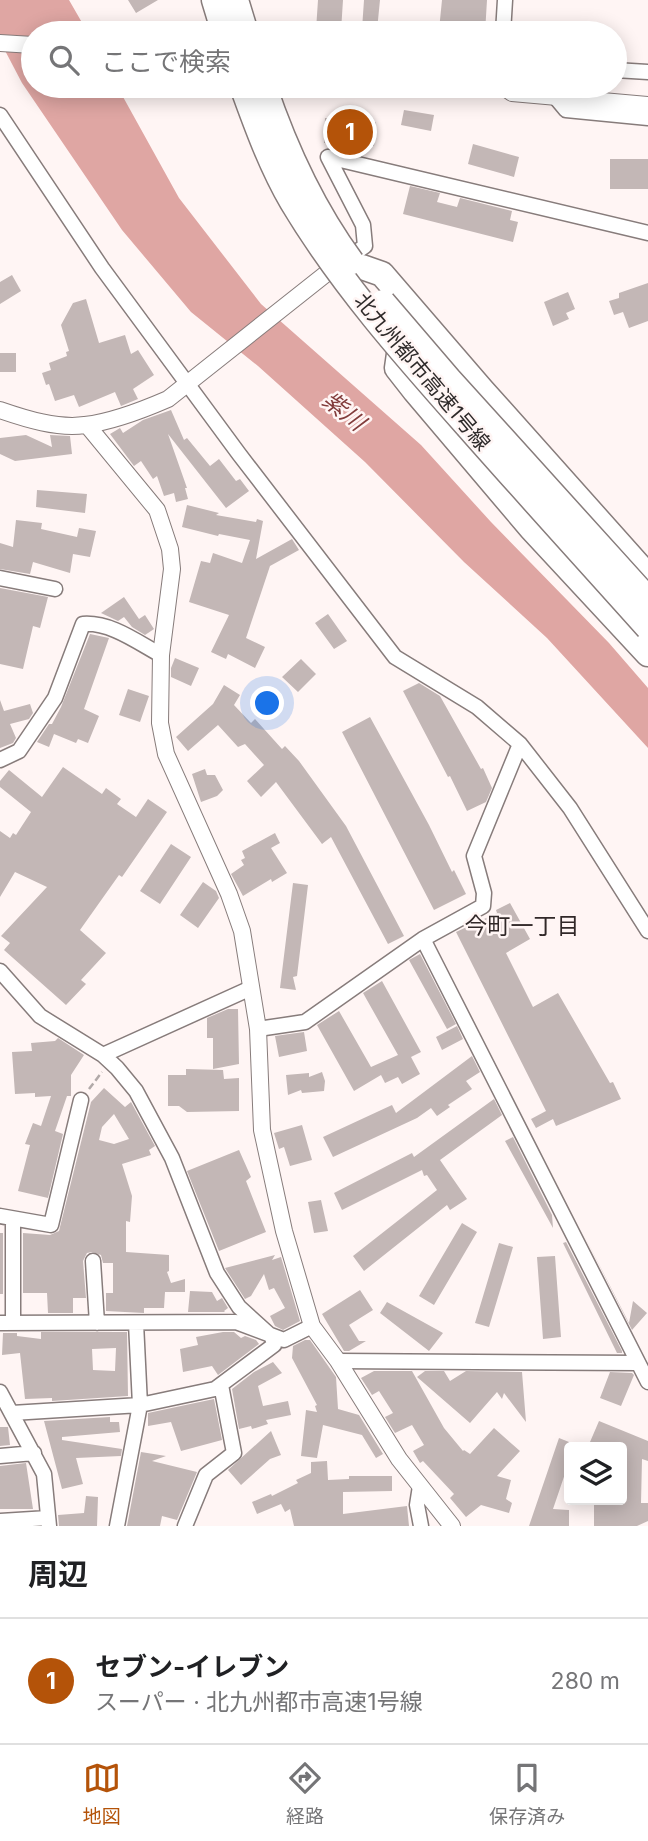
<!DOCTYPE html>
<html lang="ja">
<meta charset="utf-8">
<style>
:root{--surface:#fff;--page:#f2f2f2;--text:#202124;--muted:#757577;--line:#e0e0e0;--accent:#b45309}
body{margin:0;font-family:Inter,"Noto Sans JP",sans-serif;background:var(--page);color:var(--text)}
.controls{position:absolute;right:21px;bottom:21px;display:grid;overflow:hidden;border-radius:7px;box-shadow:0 4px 18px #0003}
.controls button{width:63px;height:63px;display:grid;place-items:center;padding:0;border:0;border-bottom:2px solid var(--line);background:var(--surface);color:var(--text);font:35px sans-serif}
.you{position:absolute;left:268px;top:704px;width:24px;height:24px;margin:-18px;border:5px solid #fff;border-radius:50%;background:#1a73e8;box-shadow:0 0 0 10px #1a73e833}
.badge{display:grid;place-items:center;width:46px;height:46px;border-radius:50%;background:var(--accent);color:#fff;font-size:23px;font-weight:700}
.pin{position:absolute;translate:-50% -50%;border:4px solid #fff;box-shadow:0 2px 7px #0006}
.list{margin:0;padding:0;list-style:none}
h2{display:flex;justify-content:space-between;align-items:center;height:91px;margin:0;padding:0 28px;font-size:30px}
h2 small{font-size:23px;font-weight:400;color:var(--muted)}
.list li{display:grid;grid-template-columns:46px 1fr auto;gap:21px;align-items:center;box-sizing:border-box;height:126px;padding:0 28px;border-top:2px solid var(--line)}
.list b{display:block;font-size:26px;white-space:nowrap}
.list p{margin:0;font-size:23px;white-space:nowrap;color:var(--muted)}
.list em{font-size:23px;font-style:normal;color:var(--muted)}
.icon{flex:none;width:38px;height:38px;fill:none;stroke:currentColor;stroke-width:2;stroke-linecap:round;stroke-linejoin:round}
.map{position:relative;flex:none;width:648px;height:1526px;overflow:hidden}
.search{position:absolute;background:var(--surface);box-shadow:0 4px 18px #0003;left:21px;right:21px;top:21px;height:77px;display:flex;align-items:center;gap:18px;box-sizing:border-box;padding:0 24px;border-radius:38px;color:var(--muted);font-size:26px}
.sheet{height:217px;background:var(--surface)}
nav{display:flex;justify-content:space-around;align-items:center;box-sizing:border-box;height:98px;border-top:2px solid var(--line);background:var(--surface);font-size:19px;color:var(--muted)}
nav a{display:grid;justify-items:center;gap:4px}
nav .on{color:var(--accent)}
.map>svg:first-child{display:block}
.water{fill:#dfa6a3}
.building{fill:#c3b7b6;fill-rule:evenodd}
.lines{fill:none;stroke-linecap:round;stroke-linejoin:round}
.minor-casing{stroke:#877c7b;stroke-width:17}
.tertiary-casing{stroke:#877c7b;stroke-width:18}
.motorway-casing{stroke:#877c7b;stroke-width:27}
.path{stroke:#b1a9a8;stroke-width:2.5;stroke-dasharray:7 3.5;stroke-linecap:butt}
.minor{stroke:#fff;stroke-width:14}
.tertiary{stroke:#fff;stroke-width:16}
.motorway{stroke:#fff;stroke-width:24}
.motorway-bridge-casing{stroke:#877c7b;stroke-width:27;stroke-linecap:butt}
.motorway-bridge{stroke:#fff;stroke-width:24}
.labels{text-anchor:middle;stroke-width:5;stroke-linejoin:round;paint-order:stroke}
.street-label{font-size:21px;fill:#2e2a2a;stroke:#fff5f4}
.water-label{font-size:23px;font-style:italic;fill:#823c3b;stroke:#fff5f4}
.neighbourhood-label{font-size:23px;fill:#312828;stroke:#fff5f4}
</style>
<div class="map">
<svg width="648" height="1526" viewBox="0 0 648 1526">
<rect width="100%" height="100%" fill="#fff5f4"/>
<path class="water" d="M0,0H69L88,33H33V86H117L179,198L261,304L421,445L491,522L609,643L648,688V748L547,638L464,562L365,462L258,366L191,312L122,230L22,83L0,41Z"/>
<path class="building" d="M128,0H158L136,13Z
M318,0H343L341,31L316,30Z
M364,0H380L377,30L362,29Z
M442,0H487L485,33L439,30Z
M404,110L434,115L431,131L401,125Z
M325,118L376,122L374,146L324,143Z
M473,144L519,157L514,177L468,164Z
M610,159H648V189H610Z
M410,186L440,193L437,202L457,207L460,198L512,211L510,220L518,222L513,242L403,214Z
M12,275L21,291L0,304V282Z
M648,283V321L629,328L623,312L614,315L609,301L619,298V293Z
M568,292L575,309L566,313L569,319L553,326L544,302Z
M86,299L99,343L125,335L131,354L138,350L154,375L133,389L138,399L121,406L115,392L79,407L74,395L55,401L49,384L46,385L42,373L51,370L49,363L67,356L66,352L69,351L61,325L73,303Z
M0,353H16V372H0Z
M171,410L184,440L187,438L210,466L219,459L236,481L240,479L249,491L226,508L168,434L187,488H185L188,499L176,502L174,493L164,496L157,476L153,479L141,461L134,466L110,434L120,428L123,433L143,420Z
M26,435L52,447L50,435L70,436L72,454L15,461L0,454V438Z
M37,490L87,494L85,513L36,507Z
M187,505L219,513L216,515L256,522L257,519L263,521L256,559L292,539L299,550L270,566L246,638L265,647L255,668L228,654L226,659L211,652L229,615L189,602L201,561L210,563L213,553L242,563L250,540L219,534L218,536L182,527Z
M16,520L42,523L41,529L77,537L79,528L96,531L90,557L73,554L70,573L33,562L30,574L0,569V543L13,547Z
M0,588L48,597L40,628L33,626L23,669L0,664Z
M124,597L139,619L145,615L154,629L145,635L132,627L124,617L118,621L101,613Z
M328,614L347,641L334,649L315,623Z
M90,634L109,638L84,709L99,716L88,743L78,739L76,743L54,734L49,747L37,742L49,724H52L61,707Z
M175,658L199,668L191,686L171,677V668Z
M301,659L316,674L298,692L282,677Z
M419,683L440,696L481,769L483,768L492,788L486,802L467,811L450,776L448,777L403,691Z
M224,685L240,695L234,705L251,723L255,719L282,749L285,746L299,761L346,826L404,936L388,944L331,837L322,844L276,782L261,797L247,781L264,765L245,744L238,747L218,725L188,751L176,737L213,704Z
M128,689L149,696L140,722L119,715Z
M0,700L4,711L30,704L33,713L29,719L10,724L16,738L13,743L0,748Z
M370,717L429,825L452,872L454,870L466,894L434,910L342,732Z
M63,767L102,794L106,788L121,799L117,804L136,817L148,799L167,812L122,877L119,875L80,930L106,953L81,980L86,984L66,1005L4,950L10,943L1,936L47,887L15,872L0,897V831L10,838L13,833L16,835L31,812L0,787V781L9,770L42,797Z
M205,769L207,775H215L223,790L217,796L201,802L192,774Z
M275,833L280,843L271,848L287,873L272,882L271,879L243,896L231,874L244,865L241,860L245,858L242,851Z
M171,844L191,857L160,904L140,891Z
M203,882L216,891L219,898L198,928L180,915Z
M293,883L308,885L297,976L293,977L296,990L280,988Z
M510,903L530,939L506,953L533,1007L558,993L610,1083L613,1082L621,1099L556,1126L553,1119L536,1128L531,1119L546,1111L456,932L497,913L496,910Z
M420,954L456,1024L447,1029L409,960Z
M382,981L421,1052L411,1057L420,1074L402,1084L398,1077L385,1083L381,1075L354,1091L317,1025L339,1011L371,1067L398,1055L363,993Z
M228,1009H238L239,1064L213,1069V1038H207V1018Z
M457,1026L463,1039L442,1050L436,1037Z
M304,1032L307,1051L279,1057L275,1036Z
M58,1038L84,1055L71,1075V1096H67L55,1131L63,1134L48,1198L18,1191L30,1145L25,1144L33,1123L41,1126L51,1096L35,1097V1093L15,1094L12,1052L32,1051L31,1043L55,1041Z
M472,1056L480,1072L466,1081L472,1089L448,1105L450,1107L437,1116L431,1108L417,1118L333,1157L323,1137L392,1105L396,1113Z
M186,1069L223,1070L224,1079L239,1078V1111L187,1112L179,1106H168V1075H186Z
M322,1072L325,1081L324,1091L302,1093L301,1090L288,1095L286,1075L309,1073V1077Z
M104,1088L125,1107L131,1102L155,1146L149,1150L151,1155L122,1164L132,1196L130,1222L126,1221V1252L169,1255V1271L167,1272L171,1283L185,1279V1292H165L164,1308H144V1313L106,1311V1293H113V1263H103L101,1255L92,1252L87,1253L83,1261L86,1298H73V1313H48L47,1293H23V1233L50,1235L59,1231L91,1102ZM114,1114L129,1139L114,1144L99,1140L102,1127Z
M494,1099L502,1115L440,1160L467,1199L450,1210L447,1205L364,1271L353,1256L437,1190L427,1175L424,1176L422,1170L342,1210L334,1193L412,1153L414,1157Z
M302,1125L312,1160L290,1166L284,1147L279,1149L274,1133Z
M513,1137L552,1215L553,1228L505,1141Z
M239,1150L251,1177L246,1181L266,1232L219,1251L187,1171Z
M321,1200L328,1231L314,1233L308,1202Z
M462,1223L477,1232L434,1305L419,1296Z
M0,1233H3V1294H0Z
M583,1233L629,1323L633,1301L647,1313L632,1330Z
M566,1242L622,1351V1353H617L563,1243Z
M499,1243L513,1247L489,1327L475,1323Z
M275,1255L272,1260L281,1257L300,1321L283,1330L275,1326L270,1316L285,1308L274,1288L269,1290L264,1274L251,1296L245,1299L225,1268Z
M555,1256L561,1337L543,1339L537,1257Z
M360,1290L373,1310L349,1325L359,1341H366L349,1351H344L322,1314Z
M190,1291L212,1292L217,1301L222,1298L228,1308L224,1311L225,1312H188Z
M387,1302L443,1333L429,1351L380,1313Z
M41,1332H127L128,1396L52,1401V1398L25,1399L20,1353L2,1355L3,1333H17V1336L41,1339ZM116,1348L115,1371L93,1370L92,1349Z
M223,1332H234L241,1338L245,1336L256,1340L259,1344L218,1375L212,1366L183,1372L180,1349L198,1345L196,1337Z
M305,1340H310L336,1377L338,1409L359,1415L383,1454L376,1458L362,1435L323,1425L317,1458L301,1456L306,1410L317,1412L315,1406L317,1405L292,1358L293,1346Z
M273,1362L282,1373L258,1386L263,1406L288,1401L291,1415L266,1420L268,1424L252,1429L251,1426L239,1429L232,1389L254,1372Z
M374,1371H412L444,1428L463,1451L464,1450L470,1454L494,1428L520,1451L497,1476L511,1480L506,1499L512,1503L509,1513L481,1505L466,1517L450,1498L454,1494L423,1461L420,1463L413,1451L424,1445L412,1425L395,1433L385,1417L393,1413L379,1391L372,1395L361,1378Z
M425,1371H444L450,1381L466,1371L522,1372L526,1422L504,1393L502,1399L497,1392L470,1423L417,1377Z
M610,1372L632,1373L634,1375L621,1406L600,1398Z
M214,1399L222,1440L181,1451L171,1422L148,1426V1413Z
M110,1417V1422H119L120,1432L62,1437V1440L122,1449L121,1456L76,1458L83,1484L62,1489L44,1421Z
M599,1421L648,1441V1461L642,1459L641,1503H648V1521L637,1526H594V1503H622V1447H603L590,1442Z
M0,1427H8L10,1445L0,1446Z
M271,1431L281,1455L270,1459L241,1485L228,1470Z
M559,1438L569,1442V1462L553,1509L569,1510V1526H529Z
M141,1452L166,1456L152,1461L197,1472L177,1520L162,1516L160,1526H127Z
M327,1461L328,1480L349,1479V1476H392V1491L343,1492V1514L407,1506L409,1526H294L290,1509L285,1512L281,1504L257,1514L252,1502L271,1494L272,1496L298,1483L296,1480L311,1473V1462Z
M26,1463L33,1509H0V1466Z
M86,1496L98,1497L97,1526H59L58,1515L84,1513Z"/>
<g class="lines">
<defs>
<path id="minor" d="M503,33L505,0
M615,70L648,72
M562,86L556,98L566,110L648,118
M0,115L102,268L239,454L395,657L477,707L520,744L570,808L648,931
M328,157L648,233
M328,157L363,225L365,246L345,260
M0,578L55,589
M0,760L19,751L55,698L83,624C111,622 137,642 161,655
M423,939L648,1382
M0,971L40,1016L103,1055L117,1068L136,1091L172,1158L217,1273L239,1307L272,1337L274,1345L215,1389L140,1405L12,1413
M258,1029L305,1022L423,939L483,906L484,893L474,856L520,744
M103,1055L251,988
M0,1216L51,1225L81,1100
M93,1261L97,1323
M0,1323L236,1322L284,1340L312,1326
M13,1323V1219
M338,1361L638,1363
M0,1392L44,1474L49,1526
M0,1456L34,1453
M420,1486L417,1505L421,1526
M0,1521L48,1518
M117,1526L140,1405L136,1323
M185,1526L206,1475L234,1453L221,1385"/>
<path id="tertiary" d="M0,43L33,45
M502,86L512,93L648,105
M0,410C26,419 58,429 85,425C111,422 145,409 168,399L332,269
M87,425L157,510L170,549L172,569L161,655L160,723L166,754L229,894L242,931L258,1029L262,1130L284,1231L312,1326L338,1361L399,1459L452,1526"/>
<path id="motorway" d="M214,0L224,33
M236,0L246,33
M362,267L382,274L482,390L648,576
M399,354L397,368L415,391L531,528L648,654"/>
</defs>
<use href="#minor" class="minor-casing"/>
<use href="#tertiary" class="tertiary-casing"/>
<use href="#motorway" class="motorway-casing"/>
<path class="path" d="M89,1089L102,1072"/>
<use href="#minor" class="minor"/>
<use href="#tertiary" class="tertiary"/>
<use href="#motorway" class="motorway"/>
<defs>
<path id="motorway-bridge" d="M242,86C256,125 271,166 292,202C341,284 405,356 468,427C527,494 588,561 648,628
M264,86C285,148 313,209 352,262
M383,302L449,379L648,599"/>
</defs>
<use href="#motorway-bridge" class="motorway-bridge-casing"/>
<use href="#motorway-bridge" class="motorway-bridge"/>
</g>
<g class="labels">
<g class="street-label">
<text transform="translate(422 372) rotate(50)" y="7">北九州都市高速1号線</text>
</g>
<g class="water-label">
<text transform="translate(344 411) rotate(39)" y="8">紫川</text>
</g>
<g class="neighbourhood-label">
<text x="522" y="934">今町一丁目</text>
</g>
</g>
</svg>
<div class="controls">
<button><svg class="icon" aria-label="layers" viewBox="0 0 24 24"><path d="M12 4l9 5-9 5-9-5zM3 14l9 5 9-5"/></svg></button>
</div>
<div class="you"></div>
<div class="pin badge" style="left:350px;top:132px">1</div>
<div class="search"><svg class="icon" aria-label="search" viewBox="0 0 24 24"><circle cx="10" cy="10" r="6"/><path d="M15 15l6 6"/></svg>ここで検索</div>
</div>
<section class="sheet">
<h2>周辺<small></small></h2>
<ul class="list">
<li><span class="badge">1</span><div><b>セブン-イレブン</b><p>スーパー · 北九州都市高速1号線</p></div><em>280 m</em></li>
</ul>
</section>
<nav>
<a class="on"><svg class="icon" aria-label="map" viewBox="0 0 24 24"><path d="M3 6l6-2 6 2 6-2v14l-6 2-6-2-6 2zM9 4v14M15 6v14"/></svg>地図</a>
<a><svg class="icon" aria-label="directions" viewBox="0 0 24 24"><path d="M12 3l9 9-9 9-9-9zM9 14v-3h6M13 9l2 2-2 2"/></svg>経路</a>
<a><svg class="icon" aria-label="saved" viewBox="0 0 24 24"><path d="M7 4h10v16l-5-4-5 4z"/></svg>保存済み</a>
</nav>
